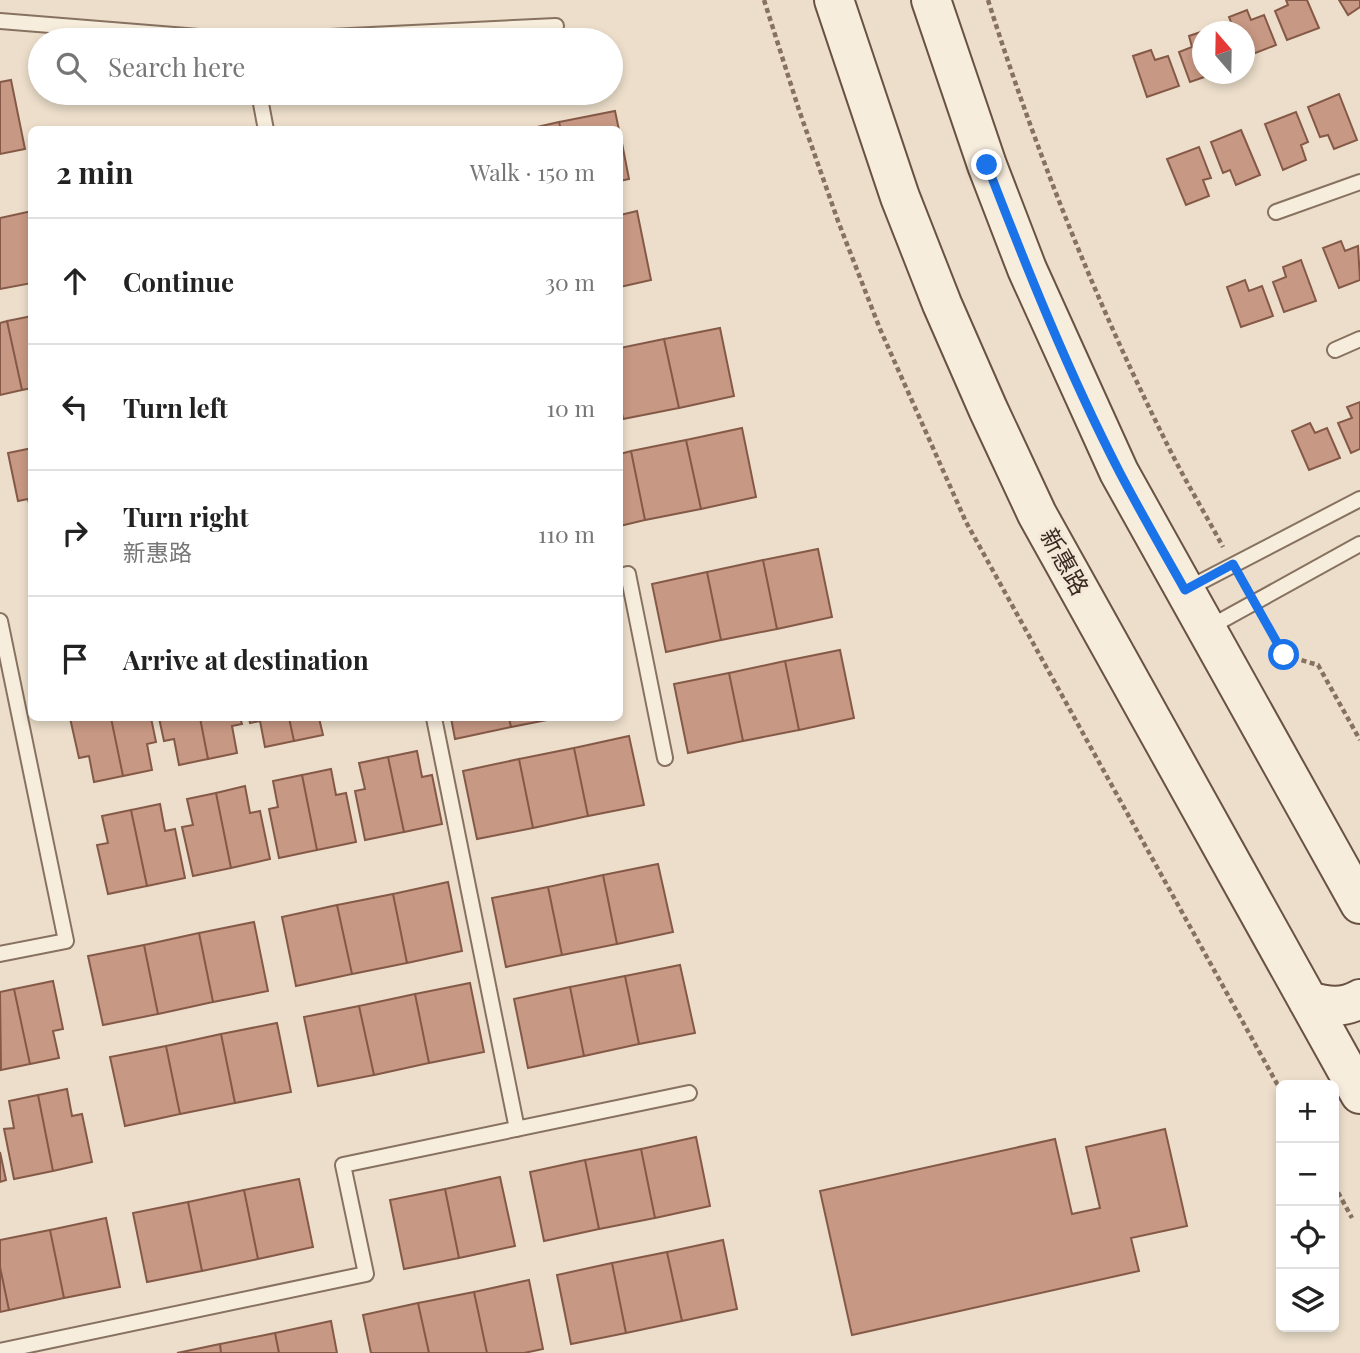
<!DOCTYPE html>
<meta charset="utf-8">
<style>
:root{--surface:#fff;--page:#f6f6f6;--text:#222;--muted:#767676;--line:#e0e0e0}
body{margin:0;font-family:"Playfair Display","Noto Sans SC",serif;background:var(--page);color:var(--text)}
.controls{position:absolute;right:21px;bottom:21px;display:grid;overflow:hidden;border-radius:10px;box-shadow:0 4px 10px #0003}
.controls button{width:63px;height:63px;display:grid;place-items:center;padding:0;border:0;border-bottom:2px solid var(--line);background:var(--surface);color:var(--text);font:35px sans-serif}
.compass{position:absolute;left:1192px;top:21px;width:63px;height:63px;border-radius:50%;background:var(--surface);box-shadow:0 4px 10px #0003;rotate:340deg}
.stop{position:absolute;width:21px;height:21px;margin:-16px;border:5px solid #1a73e8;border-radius:50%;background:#fff}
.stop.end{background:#1a73e8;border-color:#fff;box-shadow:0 2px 7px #0008}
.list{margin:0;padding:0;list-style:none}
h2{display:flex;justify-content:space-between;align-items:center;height:91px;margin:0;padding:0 28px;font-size:30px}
h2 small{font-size:23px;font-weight:400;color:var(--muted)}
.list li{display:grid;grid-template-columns:46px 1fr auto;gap:21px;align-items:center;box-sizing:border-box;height:126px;padding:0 28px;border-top:2px solid var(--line)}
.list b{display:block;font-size:26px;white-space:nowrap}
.list p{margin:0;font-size:23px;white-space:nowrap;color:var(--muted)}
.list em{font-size:23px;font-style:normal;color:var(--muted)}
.icon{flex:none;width:38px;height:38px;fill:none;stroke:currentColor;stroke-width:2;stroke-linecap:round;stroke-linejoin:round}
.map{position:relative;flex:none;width:1360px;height:1353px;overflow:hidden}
.search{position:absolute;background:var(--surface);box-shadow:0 4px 10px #0003;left:28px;top:28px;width:595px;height:77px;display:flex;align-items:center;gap:18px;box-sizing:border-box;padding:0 24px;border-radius:38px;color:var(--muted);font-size:26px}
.panel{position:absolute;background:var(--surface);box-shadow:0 4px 10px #0003;left:28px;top:126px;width:595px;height:595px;border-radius:10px}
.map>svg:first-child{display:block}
.building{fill:#c79883;stroke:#855947;stroke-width:2}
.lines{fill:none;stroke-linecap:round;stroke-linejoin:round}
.lane-casing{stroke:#87715f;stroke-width:18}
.secondary-casing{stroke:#695242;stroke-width:42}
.path{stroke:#87715f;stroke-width:4.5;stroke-dasharray:5 3.5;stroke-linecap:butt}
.lane{stroke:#f7eddd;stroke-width:14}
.secondary{stroke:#f7eddd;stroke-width:38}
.route{stroke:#1a73e8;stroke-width:9}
.labels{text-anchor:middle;stroke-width:6;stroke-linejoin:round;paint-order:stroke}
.street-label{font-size:24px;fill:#392b22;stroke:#f4e9d9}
</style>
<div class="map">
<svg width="1360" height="1353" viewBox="0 0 1360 1353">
<rect width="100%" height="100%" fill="#ecdeca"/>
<path class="building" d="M1286,0H1307L1319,28L1287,40L1275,11L1288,5Z
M1339,0H1360V7L1348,15Z
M1247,10L1251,20L1264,15L1276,45L1245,57L1244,32H1235L1229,17Z
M1207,30V32H1202V74H1213L1190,82L1179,52L1192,47L1189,36Z
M1151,50L1155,60L1168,56L1179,86L1147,97L1133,56Z
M11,80L25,149L0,154V82Z
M1339,94L1357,140L1334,149L1328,135L1320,137L1308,107Z
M615,111L619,130H561L559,122Z
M1296,112L1308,142L1301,145L1306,160L1283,170L1265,124Z
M559,122L561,130H524Z
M1241,130L1260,175L1236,185L1230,170L1223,173L1211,142Z
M620,133L629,179L620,181Z
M1199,147L1211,178L1203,180L1209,196L1186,205L1167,159Z
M32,211V283L0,289V218Z
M637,211L651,280L620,287V215Z
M1341,241L1345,251L1358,246L1360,280L1339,288L1323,248Z
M1301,260L1316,301L1284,312L1273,282L1286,277L1283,267Z
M1245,280L1249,291L1262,286L1273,316L1241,327L1227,287Z
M32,316V388L22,390L7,321Z
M7,321L22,390L0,395V323Z
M720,328L734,396L679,408L664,339Z
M664,339L679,408L623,419L620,402V348Z
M1360,402V449L1351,453L1338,423L1352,418L1347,407Z
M1310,423L1315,433L1327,428L1340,458L1309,470L1292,431Z
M742,428L756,497L701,509L686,440Z
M686,440L701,509L645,520L631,451Z
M32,448V517L28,499L18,501L8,453Z
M631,451L645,520L620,526V454Z
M818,549L832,617L777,629L763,560Z
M763,560L777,629L721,640L707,572Z
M707,572L721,640L666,652L652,584Z
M840,650L854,718L799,730L785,661Z
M785,661L799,730L743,741L729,673Z
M729,673L743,741L688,753L674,684Z
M70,718H111L123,776L94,782L89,756L79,758Z
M111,718H151L156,742L147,744L152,770L123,776Z
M159,718H200L208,759L179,765L174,739L164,741Z
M200,718H240L242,724L232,726L237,753L208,759Z
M249,718H289L294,741L265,747L260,721L250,723Z
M289,718H319L323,735L294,741Z
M451,718H509L511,727L455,739Z
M509,718H557L511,727Z
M629,736L644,805L588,816L574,748Z
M574,748L588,816L533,828L519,759Z
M417,751L422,777L432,775L442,824L404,832L388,757Z
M388,757L404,832L365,840L355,791L365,789L359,763Z
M519,759L533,828L477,839L463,771Z
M331,769L336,795L346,793L356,842L317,850L302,775Z
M302,775L317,850L279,858L269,809L278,807L273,781Z
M245,786L250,813L260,811L270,859L231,868L216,793Z
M216,793L231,868L193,876L182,827L193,825L187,799Z
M160,804L165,831L175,829L185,878L147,886L131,810Z
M131,810L147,886L108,894L97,845L108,843L102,816Z
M658,864L673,932L617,944L603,875Z
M603,875L617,944L562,955L548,887Z
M448,882L462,951L407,963L393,894Z
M548,887L562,955L506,967L492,898Z
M393,894L407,963L352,974L337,905Z
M337,905L352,974L296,986L282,917Z
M254,922L268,991L213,1002L199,933Z
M199,933L213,1002L158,1014L144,945Z
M144,945L158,1014L103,1025L88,956Z
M680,965L695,1033L639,1044L625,976Z
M625,976L639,1044L584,1056L570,987Z
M53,981L63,1029L53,1031L59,1058L30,1064L14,989Z
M470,983L484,1052L429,1063L415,994Z
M570,987L584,1056L528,1068L514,999Z
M14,989L30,1064L1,1070L0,992Z
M415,994L429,1063L374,1075L359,1006Z
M359,1006L374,1075L318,1086L304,1017Z
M277,1023L291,1092L235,1103L221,1034Z
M221,1034L235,1103L180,1114L166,1046Z
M166,1046L180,1114L125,1126L110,1057Z
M67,1089L72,1116L82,1114L92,1162L53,1171L38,1095Z
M38,1095L53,1171L14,1179L4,1129L14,1128L9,1101Z
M1165,1129L1187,1226L1131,1238L1139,1271L852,1335L820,1191L1055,1139L1072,1214L1100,1208L1086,1147Z
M696,1137L710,1206L655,1218L641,1149Z
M641,1149L655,1218L599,1229L585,1160Z
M0,1152L6,1180L0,1182Z
M585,1160L599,1229L544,1241L530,1172Z
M500,1177L515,1246L459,1258L445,1189Z
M299,1179L313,1247L258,1259L244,1190Z
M445,1189L459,1258L404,1269L390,1200Z
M244,1190L258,1259L202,1271L188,1202Z
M188,1202L202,1271L147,1282L133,1213Z
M106,1218L120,1287L64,1298L50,1230Z
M50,1230L64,1298L9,1310L0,1267V1240Z
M723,1240L737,1309L682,1321L667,1252Z
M667,1252L682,1321L626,1333L612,1263Z
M612,1263L626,1333L571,1344L557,1275Z
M0,1267L9,1310L0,1312Z
M529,1280L543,1349L524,1353H487L474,1292Z
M474,1292L487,1353H429L418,1303Z
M418,1303L429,1353H371L363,1315Z
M331,1321L337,1353H279L275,1333Z
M275,1333L279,1353H221L220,1344Z
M220,1344L221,1353H177Z"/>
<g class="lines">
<defs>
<path id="lane" d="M0,21L236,40
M268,40L556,26
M259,93L266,130
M1276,212L1360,182
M1335,350L1360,339
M620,576L628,574L665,758
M1187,589L1360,499
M0,621L66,941L0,954
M1208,628L1360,544
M434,718L517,1129
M0,1351L366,1274L343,1165L689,1093"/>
<path id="secondary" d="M834,0L900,197L942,304L988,409L1037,514L1360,1094
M931,0L987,165L1027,269L1119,472L1360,904
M1308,1001C1327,1006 1342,1009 1360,999"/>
</defs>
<use href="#lane" class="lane-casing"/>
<use href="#secondary" class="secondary-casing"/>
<path class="path" d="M764,0L799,110L838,221L880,329L966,522L1281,1091
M988,0C1036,152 1096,302 1167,444C1184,479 1205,513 1223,547
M1264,619L1284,655L1318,665L1360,740
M1334,1185L1352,1218"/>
<use href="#lane" class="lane"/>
<use href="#secondary" class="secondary"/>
</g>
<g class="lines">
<path class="route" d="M987,165C1027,269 1069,374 1120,473C1141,513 1163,551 1185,590L1233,564L1284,655"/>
</g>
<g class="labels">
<g class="street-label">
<text transform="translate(1064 562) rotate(61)" y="8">新惠路</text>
</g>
</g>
</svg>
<div class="controls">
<button>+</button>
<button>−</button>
<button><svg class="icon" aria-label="locate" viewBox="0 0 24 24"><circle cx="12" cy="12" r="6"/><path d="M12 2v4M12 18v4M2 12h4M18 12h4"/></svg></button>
<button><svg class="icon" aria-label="layers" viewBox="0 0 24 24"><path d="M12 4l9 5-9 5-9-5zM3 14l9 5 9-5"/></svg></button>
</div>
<svg class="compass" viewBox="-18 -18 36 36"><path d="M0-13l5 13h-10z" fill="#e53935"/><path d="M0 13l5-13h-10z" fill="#767676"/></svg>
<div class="stop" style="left:1284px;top:655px"></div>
<div class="stop end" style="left:987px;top:165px"></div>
<div class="search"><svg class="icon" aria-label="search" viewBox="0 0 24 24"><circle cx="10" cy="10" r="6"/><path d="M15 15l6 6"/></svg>Search here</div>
<section class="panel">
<h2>2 min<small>Walk · 150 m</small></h2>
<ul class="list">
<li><svg class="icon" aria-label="ahead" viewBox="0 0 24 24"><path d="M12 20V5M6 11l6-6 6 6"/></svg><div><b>Continue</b></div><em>30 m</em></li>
<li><svg class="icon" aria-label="left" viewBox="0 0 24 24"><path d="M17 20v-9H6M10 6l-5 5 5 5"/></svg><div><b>Turn left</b></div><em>10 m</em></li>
<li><svg class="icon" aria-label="right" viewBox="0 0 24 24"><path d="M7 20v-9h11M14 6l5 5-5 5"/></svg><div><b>Turn right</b><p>新惠路</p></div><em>110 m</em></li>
<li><svg class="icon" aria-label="arrive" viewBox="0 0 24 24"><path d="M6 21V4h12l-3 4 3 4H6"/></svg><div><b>Arrive at destination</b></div></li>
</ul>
</section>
</div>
